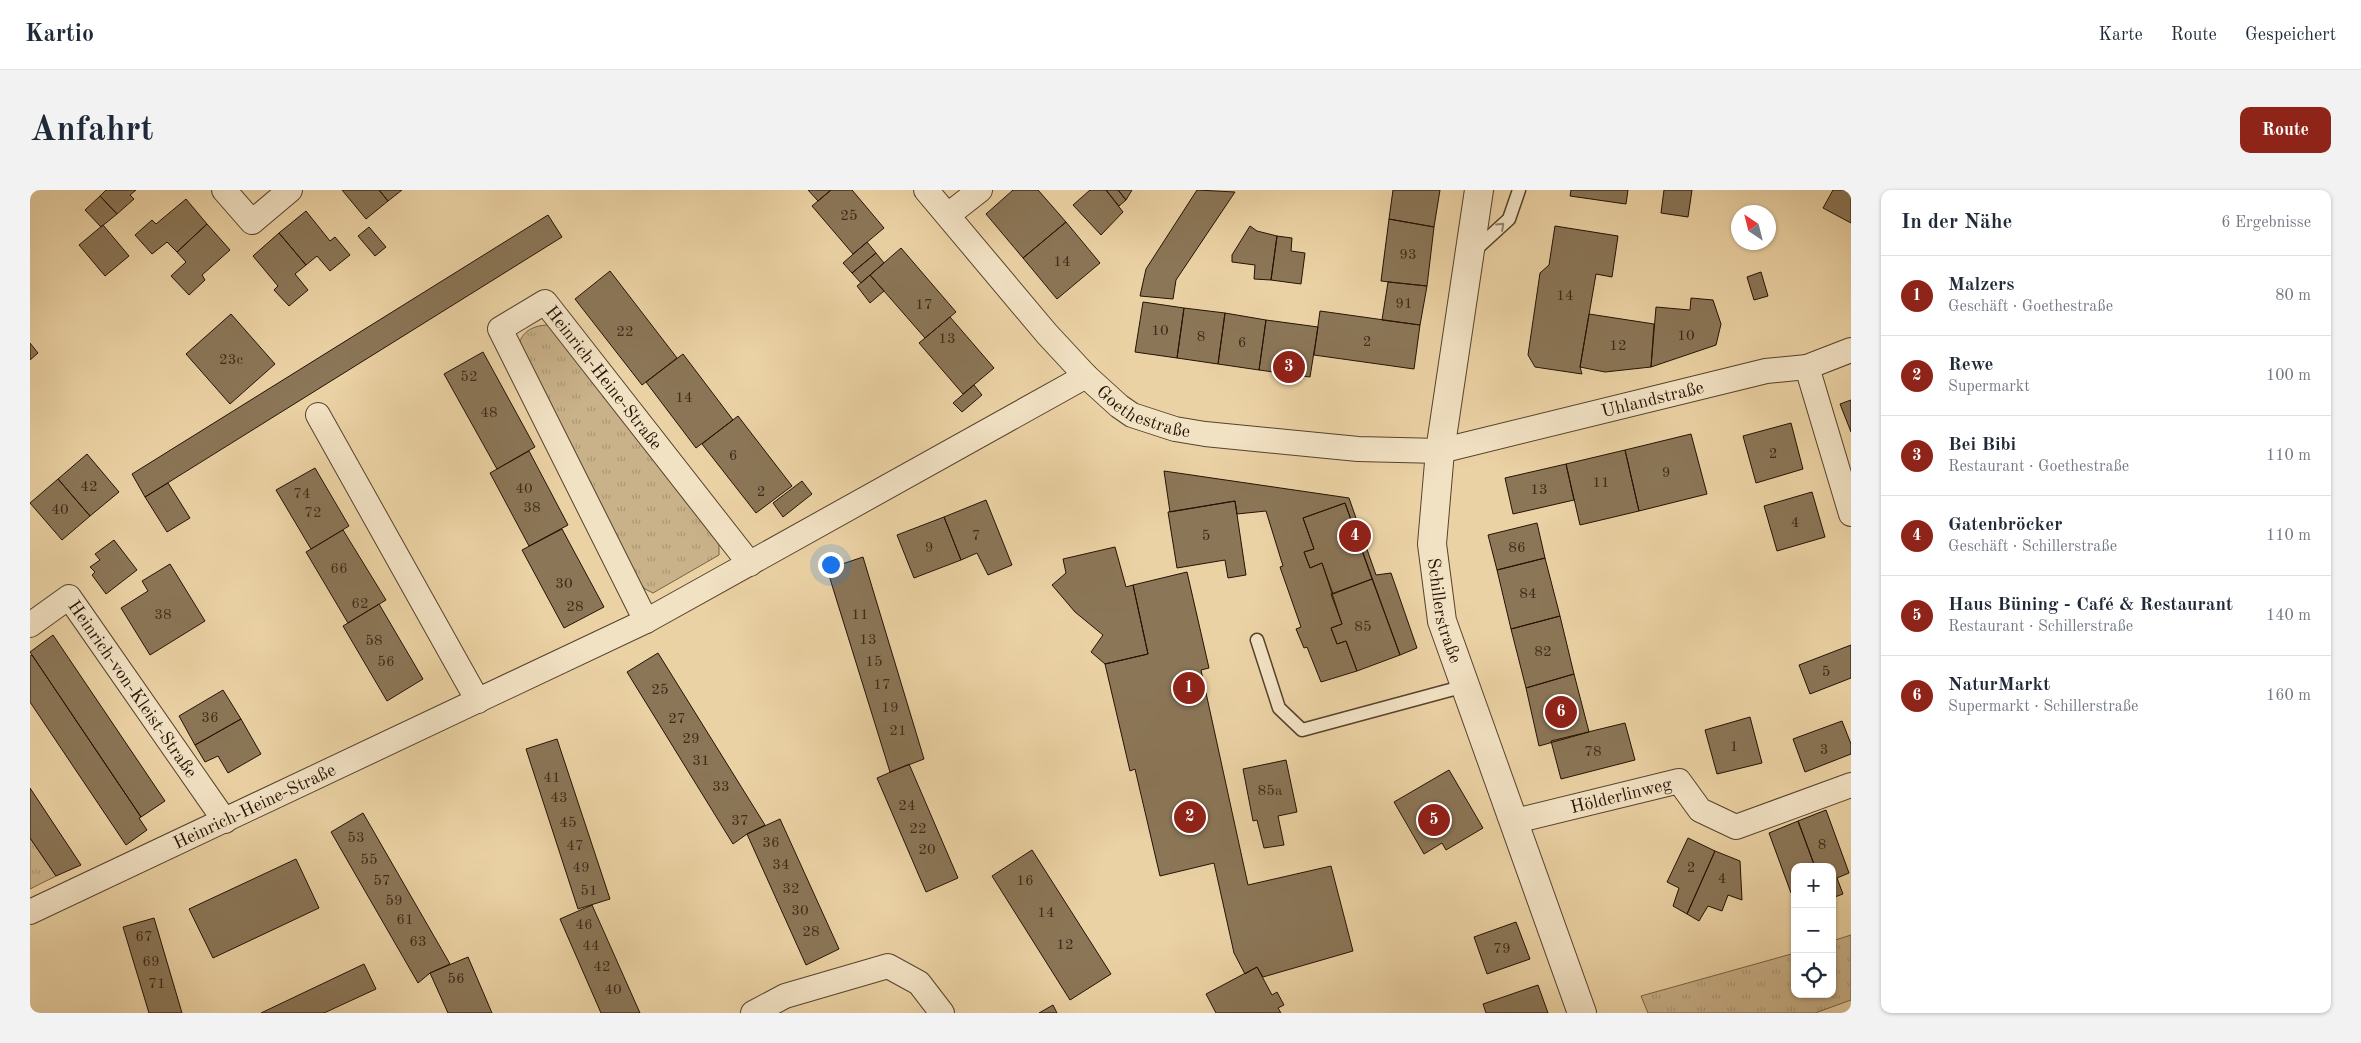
<!DOCTYPE html>
<html lang="de">
<meta charset="utf-8">
<style>
:root{--surface:#fff;--page:#f2f2f3;--text:#1f2937;--muted:#747a83;--line:#e0e1e3;--accent:#8f2418}
body{margin:0;font-family:"Old Standard TT",serif;background:var(--page);color:var(--text)}
.controls{position:absolute;right:15px;bottom:15px;display:grid;overflow:hidden;border-radius:10px;box-shadow:0 1px 4px #0004}
.controls button{width:45px;height:45px;display:grid;place-items:center;padding:0;border:0;border-bottom:1px solid var(--line);background:var(--surface);color:var(--text);font:25px sans-serif}
.compass{position:absolute;left:1701px;top:15px;width:45px;height:45px;border-radius:50%;background:var(--surface);box-shadow:0 1px 4px #0004;rotate:325deg}
.you{position:absolute;left:800px;top:374px;width:18px;height:18px;margin:-12px;border:4px solid #fff;border-radius:50%;background:#1a73e8;box-shadow:0 0 0 8px #1a73e833}
.badge{display:grid;place-items:center;width:32px;height:32px;border-radius:50%;background:var(--accent);color:#fff;font-size:16px;font-weight:700}
.pin{position:absolute;translate:-50% -50%;border:2px solid #fff;box-shadow:0 1px 5px #0006}
.list{margin:0;padding:0;list-style:none}
h2{display:flex;justify-content:space-between;align-items:center;height:65px;margin:0;padding:0 20px;font-size:21px}
h2 small{font-size:16px;font-weight:400;color:var(--muted)}
.list li{display:grid;grid-template-columns:32px 1fr auto;gap:15px;align-items:center;box-sizing:border-box;height:80px;padding:0 20px;border-top:1px solid var(--line)}
.list b{display:block;font-size:19px;white-space:nowrap}
.list p{margin:0;font-size:16px;white-space:nowrap;color:var(--muted)}
.list em{font-size:16px;font-style:normal;color:var(--muted)}
.icon{flex:none;width:28px;height:28px;fill:none;stroke:currentColor;stroke-width:2;stroke-linecap:round;stroke-linejoin:round}
.map{position:relative;flex:none;width:1821px;height:823px;overflow:hidden;border-radius:10px}
header{display:flex;align-items:center;gap:30px;box-sizing:border-box;height:70px;padding:0 25px;background:var(--surface);border-bottom:1px solid var(--line)}
header strong{font-size:24px}
nav{display:flex;gap:28px;margin-inline-start:auto;font-size:18px}
.intro{display:flex;align-items:center;justify-content:space-between;box-sizing:border-box;height:120px;padding:0 30px}
h1{margin:0;font-size:35px}
.button{padding:12px 22px;border-radius:10px;background:var(--accent);color:#fff;font-size:18px;font-weight:700}
main{display:flex;gap:30px;padding:0 30px}
aside{flex:1;background:var(--surface);border-radius:10px;box-shadow:0 1px 4px #0004}
.map>svg:first-child{display:block}
.grass{fill:url(#grass-tufts);stroke:#766246}
.building{fill:#8b7657;stroke:#241204}
.lines{fill:none;stroke-linecap:round;stroke-linejoin:round}
.service-casing{stroke:#56422c;stroke-width:15}
.minor-casing{stroke:#56422c;stroke-width:26}
.tertiary-casing{stroke:#56422c;stroke-width:30}
.service{stroke:#f2e2c4;stroke-width:12}
.minor{stroke:#f2e2c4;stroke-width:24}
.tertiary{stroke:#f2e2c4;stroke-width:28}
.oneway{stroke:#95846e}
.labels{text-anchor:middle;stroke-width:5;stroke-linejoin:round;paint-order:stroke}
.number-label{font-size:15px;fill:#3e2b19}
.street-label{font-size:18px;fill:#241204;stroke:#f2e2c4}
</style>
<header>
<strong>Kartio</strong>
<nav><a>Karte</a><a>Route</a><a>Gespeichert</a></nav>
</header>
<div class="intro"><h1>Anfahrt</h1><a class="button">Route</a></div>
<main>
<div class="map">
<svg width="1821" height="823" viewBox="0 0 1821 823">
<defs>
<pattern id="grass-tufts" width="24" height="20" patternUnits="userSpaceOnUse" patternTransform="scale(1.25)"><rect width="24" height="20" fill="#c9b189"/><path d="M3 7l-1-3M5 7V3M7 7l1-3M15 17l-1-3M17 17v-4M19 17l1-3" fill="none" stroke="#ac9775"/></pattern>
</defs>
<rect width="100%" height="100%" fill="#ebd2a4"/>
<filter id="stains"><feTurbulence type="fractalNoise" baseFrequency=".004" numOctaves="4"/><feColorMatrix values="0 0 0 0 .2 0 0 0 0 .09 0 0 0 0 .02 0 0 0 .5 -.17"/></filter>
<radialGradient id="worn" r=".72"><stop offset=".6" stop-color="#630" stop-opacity="0"/><stop offset="1" stop-color="#630" stop-opacity=".3"/></radialGradient>
<path class="grass" d="M519,135L684,346L689,355V365L623,403L615,399L611,394L489,165C486,145 500,135 519,135Z
M0,648L26,686L0,699Z
M1821,745V810L1785,823H1618L1611,806L1765,763V804H1802V751Z"/>
<path class="building" d="M76,0H106L100,5L104,9L87,24L70,6Z
M312,0H349L358,11L336,29Z
M349,0H372L358,11Z
M778,0H801L788,11Z
M801,0H822L854,38L823,64L782,16Z
M983,0H1008L1036,32L993,68L956,24Z
M1060,0H1076L1093,22L1071,45L1043,15Z
M1076,0H1088L1096,10L1089,16Z
M1088,0H1102L1096,10Z
M1167,0L1205,2L1146,90L1143,109L1110,106L1116,79Z
M1363,0H1410L1404,37L1359,29Z
M1541,0H1598L1596,14L1540,6Z
M1634,0H1662L1658,27L1631,23Z
M1803,0H1821V33L1793,18Z
M70,6L87,24L71,37L55,20Z
M156,9L177,34L147,62L137,52L122,64L105,45L122,30L126,34Z
M276,21L300,51L305,47L320,65L300,81L287,66L276,75L249,43Z
M518,25L532,47L115,307L102,284Z
M1359,29L1404,37L1397,96L1351,91Z
M1036,32L1070,73L1027,109L993,68Z
M177,34L200,60L172,85L175,90L159,105L141,86L156,72L147,62Z
M73,35L99,66L75,86L49,55Z
M1220,36L1227,41L1247,46L1241,90L1224,89L1225,75L1202,72V65Z
M1525,36L1588,46L1582,87L1566,84L1550,177L1552,184L1505,177L1498,165L1510,83L1519,75Z
M339,37L356,57L345,66L328,46Z
M249,43L276,75L265,84L278,100L259,116L244,100L248,96L223,66Z
M1247,46L1262,48L1261,61L1275,63L1271,94L1241,90Z
M837,52L846,63L822,83L813,73Z
M871,58L926,122L895,148L840,85Z
M846,63L854,73L831,93L822,83Z
M580,81L647,168L612,195L545,109Z
M1731,82L1738,106L1724,110L1717,87Z
M840,85L854,101L840,113L827,96Z
M1358,92L1397,96L1390,135L1352,130Z
M1661,108L1683,110L1691,134L1686,155L1621,177L1626,117L1660,120Z
M1113,112L1154,118L1147,168L1105,162Z
M1154,118L1195,123L1188,174L1147,168Z
M1290,121L1390,135L1384,179L1284,165Z
M1195,123L1236,130L1229,180L1188,174Z
M201,124L245,174L200,214L156,164Z
M1559,124L1624,134L1621,177L1575,182L1550,177Z
M920,127L964,178L933,204L889,153Z
M1236,130L1288,137L1280,187L1229,180Z
M0,153L8,163L0,170Z
M453,162L505,257L467,279L414,184Z
M653,164L703,230L666,258L616,192Z
M944,195L952,205L932,222L923,213Z
M1821,210V242L1810,214Z
M708,226L762,296L726,323L672,254Z
M1761,233L1773,279L1726,293L1713,246Z
M1661,244L1677,304L1609,321L1595,260Z
M1595,260L1609,321L1550,335L1536,274Z
M499,261L538,335L499,356L460,283Z
M57,264L89,302L60,326L28,289Z
M1536,274L1544,310L1483,324L1475,288Z
M285,278L319,336L281,359L246,300Z
M1134,281L1319,308L1346,385L1361,383L1387,458L1370,465L1315,313L1273,328L1284,359L1274,362L1280,378L1292,373L1312,434L1301,438L1307,454L1316,451L1327,481L1291,492L1277,457L1274,458L1266,439L1271,437L1250,377L1253,376L1236,321L1207,324L1205,311L1140,322Z
M28,289L60,326L32,350L0,313Z
M772,291L782,304L753,327L743,313Z
M138,293L160,328L137,342L115,307Z
M1782,302L1795,347L1747,361L1734,316Z
M956,310L982,375L958,385L947,363L931,370L914,327Z
M1205,311L1216,385L1198,388L1195,370L1147,378L1138,322Z
M1315,313L1342,389L1303,404L1292,373L1280,378L1274,362L1284,359L1273,328Z
M914,327L931,370L884,388L867,345Z
M1507,333L1515,368L1467,380L1458,345Z
M532,339L574,417L534,438L492,360Z
M313,340L356,410L318,433L276,362Z
M84,350L107,380L76,404L62,385L65,382L60,377L70,370L65,364Z
M1085,357L1096,397L1103,395L1118,464L1075,474L1061,462L1073,445L1045,422L1022,395L1036,383L1033,369Z
M833,367L894,569L860,582L797,379Z
M1515,368L1530,426L1481,439L1467,380Z
M140,374L175,431L120,465L91,418L118,401L112,391Z
M1157,382L1179,478L1171,480L1218,695L1301,676L1323,761L1233,787L1227,777L1215,784L1204,763L1184,673L1130,686L1105,579L1100,581L1075,474L1118,464L1103,395Z
M1342,389L1370,465L1327,481L1316,451L1307,454L1301,438L1312,434L1301,404Z
M349,414L393,489L357,511L313,436Z
M1530,426L1544,484L1496,498L1481,439Z
M23,445L135,611L111,627L0,462Z
M1821,455V488L1780,504L1769,475Z
M628,463L735,635L717,644L703,654L597,482Z
M2,465L111,627L109,628L117,640L96,655L0,512V466Z
M1544,484L1559,542L1509,556L1496,498Z
M193,500L211,529L165,555L149,526Z
M1720,527L1732,573L1687,584L1675,540Z
M211,529L231,564L198,583L188,566L175,572L165,555Z
M1812,531L1821,554V564L1775,582L1763,549Z
M1595,533L1605,570L1531,589L1521,551Z
M527,549L580,709L548,719L496,559Z
M1256,570L1267,622L1248,626L1254,655L1234,658L1227,630L1223,631L1213,579Z
M879,574L928,688L896,702L847,588Z
M1419,580L1453,638L1416,660L1412,653L1394,664L1364,612Z
M0,598L51,675L26,686L0,648Z
M1796,620L1819,683L1807,688L1813,704L1802,708V677H1785L1768,631Z
M333,623L420,774L400,783L388,793L301,642Z
M750,629L809,759L776,775L717,644Z
M1768,631L1785,677H1765V702L1761,703L1739,643Z
M1658,648L1685,661L1657,724L1643,716L1649,698L1637,692Z
M1002,660L1081,784L1040,810L962,686Z
M1685,661L1710,671L1712,710L1698,705L1692,721L1678,716L1669,731L1657,724Z
M266,669L289,718L183,768L159,719Z
M562,715L610,823H571L530,729Z
M124,728L152,823H119L93,737Z
M1486,732L1500,769L1457,784L1444,747Z
M438,767L462,823H418L400,783Z
M334,774L346,799L294,823H231Z
M1227,777L1242,805L1247,802L1254,815L1248,818L1251,823H1186L1176,804Z
M1508,795L1518,823H1456L1453,814Z
M1023,815L1027,823H1009Z"/>
<g class="lines">
<defs>
<path id="service" d="M1443,62L1479,29L1489,0
M1227,450L1249,518L1272,540L1435,496"/>
<g id="minor">
<path d="M194,0L222,32L260,0"/>
<path id="s1" d="M896,0L1017,144L1056,186L1089,216L1102,225L1145,239L1175,244L1328,259L1410,261L1736,181L1777,177L1821,160"/>
<path d="M918,25L950,0"/>
<path d="M1777,177L1821,324"/>
<path d="M288,225L448,511"/>
<path id="s2" d="M616,431L470,139L515,112L720,374"/>
<path id="s3" d="M0,435L39,407L195,631"/>
<path id="s4" d="M1485,631L1649,591L1670,620L1706,637L1821,595"/>
<path id="s5" d="M0,722L616,431L1056,186"/>
<path d="M723,823L755,806L858,776L889,793L912,823"/>
</g>
<g id="tertiary">
<path id="s6" d="M1449,0L1410,261L1402,354L1412,431L1552,823"/>
</g>
</defs>
<use href="#service" class="service-casing"/>
<use href="#minor" class="minor-casing"/>
<use href="#tertiary" class="tertiary-casing"/>
<use href="#service" class="service"/>
<use href="#minor" class="minor"/>
<use href="#tertiary" class="tertiary"/>
</g>
<defs><path id="oneway-chevron" d="M-2-3.5L2.5 0L-2 3.5" fill="none" stroke-width="1.6" stroke-linecap="round" stroke-linejoin="round" transform="scale(1.25)"/></defs>
<use class="oneway" href="#oneway-chevron" transform="translate(1471 36) rotate(-43)"/>
<g class="labels">
<g class="number-label">
<text x="819" y="30">25</text>
<text x="1378" y="69">93</text>
<text x="1032" y="76">14</text>
<text x="1535" y="110">14</text>
<text x="1374" y="118">91</text>
<text x="894" y="119">17</text>
<text x="1130" y="145">10</text>
<text x="595" y="146">22</text>
<text x="1656" y="150">10</text>
<text x="1171" y="151">8</text>
<text x="917" y="153">13</text>
<text x="1337" y="156">2</text>
<text x="1212" y="157">6</text>
<text x="1588" y="160">12</text>
<text x="201" y="174">23c</text>
<text x="439" y="191">52</text>
<text x="654" y="212">14</text>
<text x="459" y="227">48</text>
<text x="1743" y="268">2</text>
<text x="703" y="270">6</text>
<text x="1636" y="287">9</text>
<text x="1571" y="297">11</text>
<text x="59" y="301">42</text>
<text x="494" y="303">40</text>
<text x="1509" y="304">13</text>
<text x="731" y="306">2</text>
<text x="272" y="308">74</text>
<text x="502" y="322">38</text>
<text x="30" y="324">40</text>
<text x="283" y="327">72</text>
<text x="1765" y="337">4</text>
<text x="946" y="350">7</text>
<text x="1176" y="350">5</text>
<text x="899" y="362">9</text>
<text x="1487" y="362">86</text>
<text x="309" y="383">66</text>
<text x="534" y="398">30</text>
<text x="1498" y="408">84</text>
<text x="330" y="418">62</text>
<text x="545" y="421">28</text>
<text x="133" y="429">38</text>
<text x="830" y="429">11</text>
<text x="1333" y="441">85</text>
<text x="838" y="454">13</text>
<text x="344" y="455">58</text>
<text x="1513" y="466">82</text>
<text x="356" y="476">56</text>
<text x="844" y="476">15</text>
<text x="1796" y="486">5</text>
<text x="852" y="499">17</text>
<text x="630" y="504">25</text>
<text x="860" y="522">19</text>
<text x="180" y="532">36</text>
<text x="647" y="533">27</text>
<text x="868" y="545">21</text>
<text x="661" y="553">29</text>
<text x="1704" y="561">1</text>
<text x="1794" y="564">3</text>
<text x="1563" y="566">78</text>
<text x="671" y="575">31</text>
<text x="522" y="592">41</text>
<text x="691" y="601">33</text>
<text x="1240" y="605">85a</text>
<text x="529" y="612">43</text>
<text x="877" y="620">24</text>
<text x="710" y="635">37</text>
<text x="538" y="637">45</text>
<text x="888" y="643">22</text>
<text x="326" y="652">53</text>
<text x="741" y="657">36</text>
<text x="1792" y="659">8</text>
<text x="545" y="660">47</text>
<text x="897" y="664">20</text>
<text x="339" y="674">55</text>
<text x="751" y="679">34</text>
<text x="551" y="682">49</text>
<text x="1661" y="682">2</text>
<text x="1692" y="693">4</text>
<text x="352" y="695">57</text>
<text x="995" y="695">16</text>
<text x="761" y="703">32</text>
<text x="559" y="705">51</text>
<text x="364" y="715">59</text>
<text x="770" y="725">30</text>
<text x="1016" y="727">14</text>
<text x="375" y="734">61</text>
<text x="554" y="739">46</text>
<text x="781" y="746">28</text>
<text x="114" y="751">67</text>
<text x="388" y="756">63</text>
<text x="1035" y="759">12</text>
<text x="561" y="760">44</text>
<text x="1472" y="763">79</text>
<text x="121" y="776">69</text>
<text x="572" y="781">42</text>
<text x="426" y="793">56</text>
<text x="127" y="798">71</text>
<text x="583" y="804">40</text>
</g>
<g class="street-label">
<text dy="6" stroke="none"><textPath href="#s2" startOffset="475">Heinrich-Heine-Straße</textPath></text>
<text dy="6" stroke="none"><textPath href="#s1" startOffset="836">Uhlandstraße</textPath></text>
<text dy="6" stroke="none"><textPath href="#s1" startOffset="315">Goethestraße</textPath></text>
<text dy="6" stroke="none"><textPath href="#s6" startOffset="425">Schillerstraße</textPath></text>
<text dy="6" stroke="none"><textPath href="#s3" startOffset="160">Heinrich-von-Kleist-Straße</textPath></text>
<text dy="6" stroke="none"><textPath href="#s4" startOffset="109">Hölderlinweg</textPath></text>
<text dy="6" stroke="none"><textPath href="#s5" startOffset="248">Heinrich-Heine-Straße</textPath></text>
</g>
</g>
<rect width="100%" height="100%" filter="url(#stains)"/>
<rect width="100%" height="100%" fill="url(#worn)"/>
</svg>
<div class="controls">
<button>+</button>
<button>−</button>
<button><svg class="icon" aria-label="locate" viewBox="0 0 24 24"><circle cx="12" cy="12" r="6"/><path d="M12 2v4M12 18v4M2 12h4M18 12h4"/></svg></button>
</div>
<svg class="compass" viewBox="-18 -18 36 36"><path d="M0-13l5 13h-10z" fill="#e53935"/><path d="M0 13l5-13h-10z" fill="#747a83"/></svg>
<div class="you"></div>
<div class="pin badge" style="left:1159px;top:498px">1</div>
<div class="pin badge" style="left:1160px;top:627px">2</div>
<div class="pin badge" style="left:1259px;top:177px">3</div>
<div class="pin badge" style="left:1325px;top:346px">4</div>
<div class="pin badge" style="left:1404px;top:630px">5</div>
<div class="pin badge" style="left:1531px;top:522px">6</div>
</div>
<aside>
<h2>In der Nähe<small>6 Ergebnisse</small></h2>
<ul class="list">
<li><span class="badge">1</span><div><b>Malzers</b><p>Geschäft · Goethestraße</p></div><em>80 m</em></li>
<li><span class="badge">2</span><div><b>Rewe</b><p>Supermarkt</p></div><em>100 m</em></li>
<li><span class="badge">3</span><div><b>Bei Bibi</b><p>Restaurant · Goethestraße</p></div><em>110 m</em></li>
<li><span class="badge">4</span><div><b>Gatenbröcker</b><p>Geschäft · Schillerstraße</p></div><em>110 m</em></li>
<li><span class="badge">5</span><div><b>Haus Büning - Café &amp; Restaurant</b><p>Restaurant · Schillerstraße</p></div><em>140 m</em></li>
<li><span class="badge">6</span><div><b>NaturMarkt</b><p>Supermarkt · Schillerstraße</p></div><em>160 m</em></li>
</ul>
</aside>
</main>
